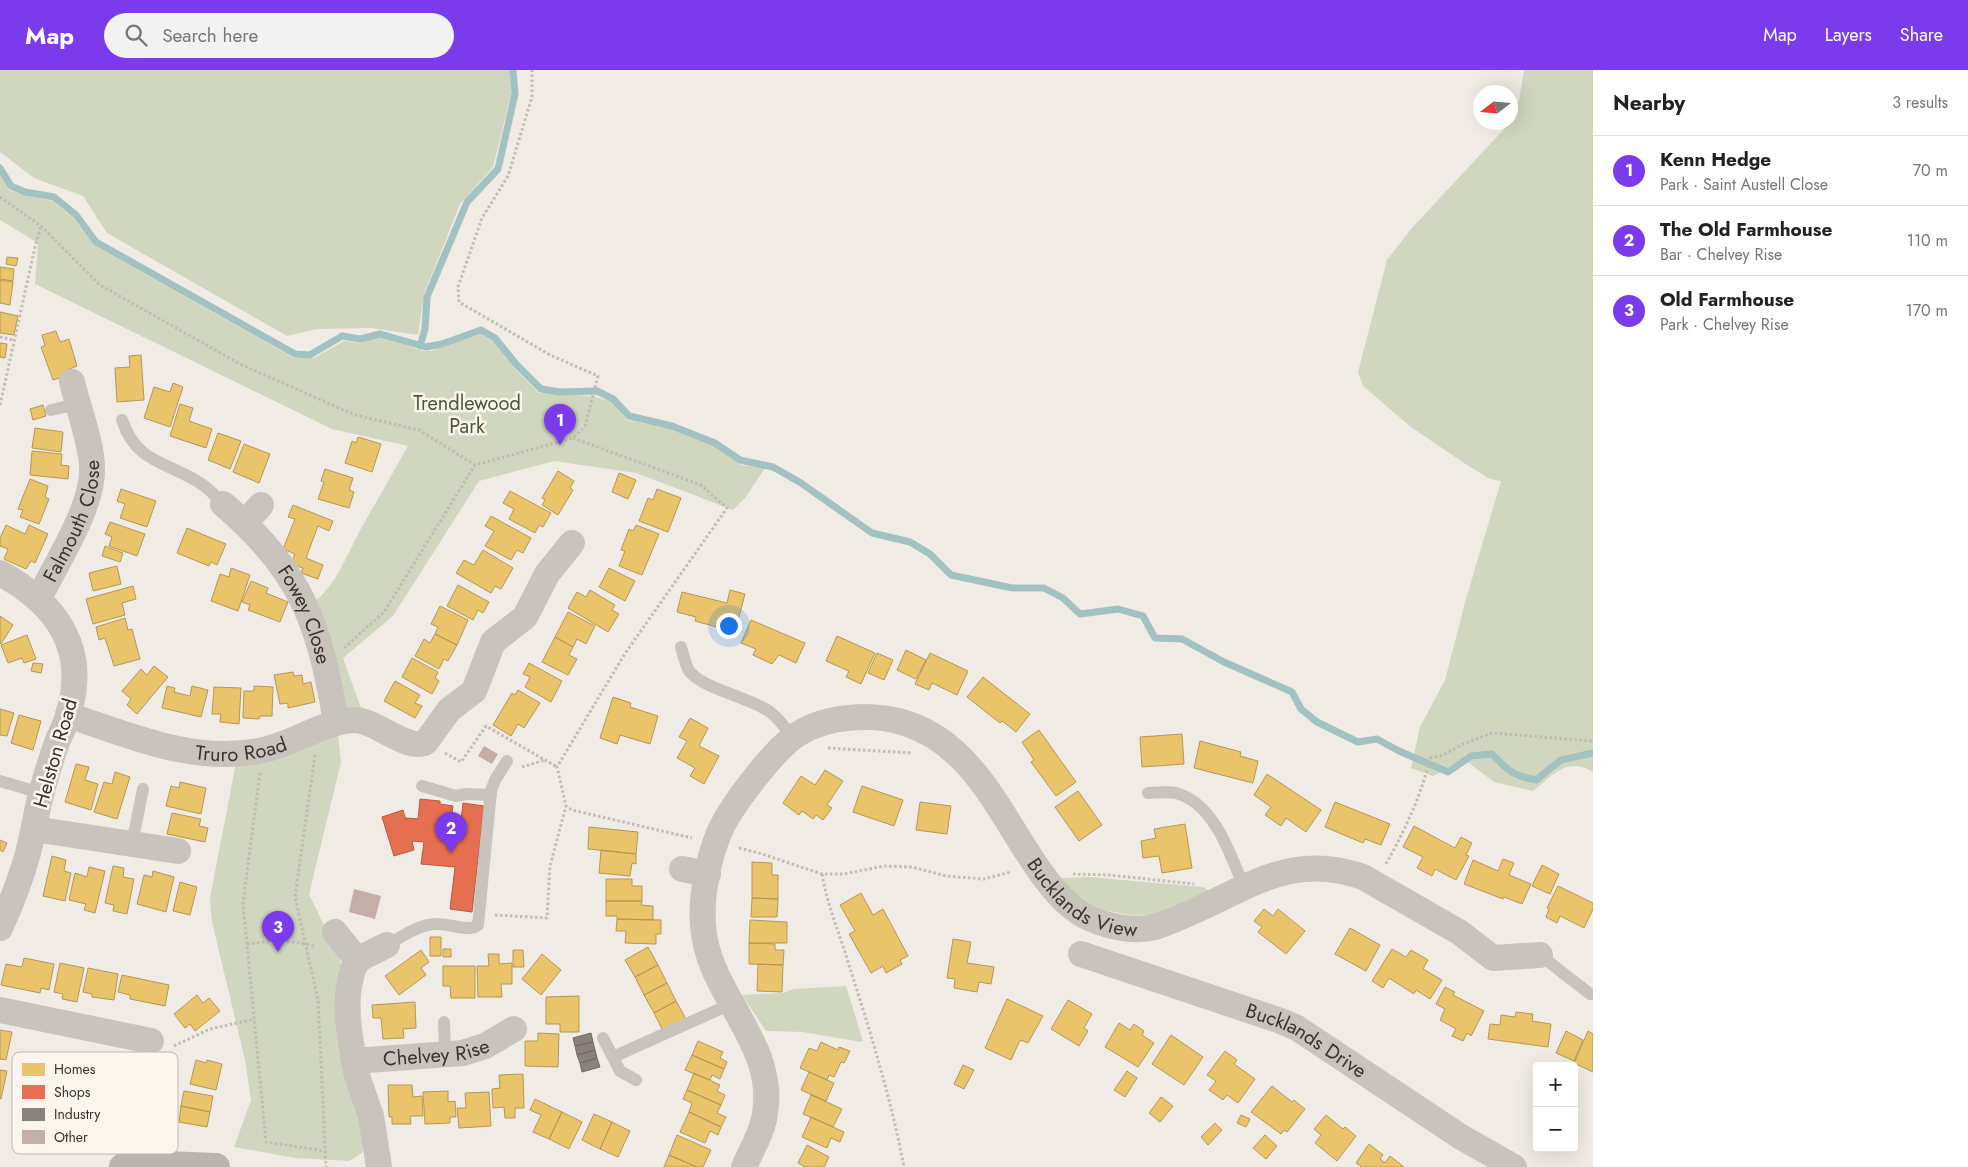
<!DOCTYPE html>
<meta charset="utf-8">
<style>
:root{--surface:#fff;--page:#f2f2f2;--text:#222;--muted:#767676;--line:#e0e0e0;--accent:#7c3aed}
body{margin:0;font-family:Jost,sans-serif;background:var(--page);color:var(--text)}
.controls{position:absolute;right:15px;bottom:15px;display:grid;overflow:hidden;border-radius:5px;box-shadow:0 5px 20px #0002}
.controls button{width:45px;height:45px;display:grid;place-items:center;padding:0;border:0;border-bottom:1px solid var(--line);background:var(--surface);color:var(--text);font:25px sans-serif}
.compass{position:absolute;left:1473px;top:15px;width:45px;height:45px;border-radius:50%;background:var(--surface);box-shadow:0 5px 20px #0002;rotate:254deg}
.you{position:absolute;left:728px;top:555px;width:18px;height:18px;margin:-12px;border:4px solid #fff;border-radius:50%;background:#1a73e8;box-shadow:0 0 0 8px #1a73e833}
.badge{display:grid;place-items:center;width:32px;height:32px;border-radius:50%;background:var(--accent);color:#fff;font-size:16px;font-weight:700}
.pin{position:absolute;translate:-50% -41px;filter:drop-shadow(0 1px 2px #0008)}
.pin::after{content:'';position:absolute;top:26px;width:18px;height:15px;background:inherit;clip-path:polygon(0 0,100% 0,50% 100%)}
.list{margin:0;padding:0;list-style:none}
h2{display:flex;justify-content:space-between;align-items:center;height:65px;margin:0;padding:0 20px;font-size:21px}
h2 small{font-size:16px;font-weight:400;color:var(--muted)}
.list li{display:grid;grid-template-columns:32px 1fr auto;gap:15px;align-items:center;box-sizing:border-box;height:70px;padding:0 20px;border-top:1px solid var(--line)}
.list b{display:block;font-size:19px;white-space:nowrap}
.list p{margin:0;font-size:16px;white-space:nowrap;color:var(--muted)}
.list em{font-size:16px;font-style:normal;color:var(--muted)}
.icon{flex:none;width:28px;height:28px;fill:none;stroke:currentColor;stroke-width:2;stroke-linecap:round;stroke-linejoin:round}
.map{position:relative;flex:none;width:1593px;height:1097px;overflow:hidden}
header{display:flex;align-items:center;gap:30px;box-sizing:border-box;height:70px;padding:0 25px;background:var(--accent);color:#fff}
header strong{font-size:24px}
nav{display:flex;gap:28px;margin-inline-start:auto;font-size:18px}
.search{width:350px;height:45px;background:var(--page);display:flex;align-items:center;gap:12px;box-sizing:border-box;padding:0 18px;border-radius:28px;color:var(--muted);font-size:19px}
main{display:flex}
aside{flex:1;background:var(--surface)}
.map>svg:first-child{display:block}
.green{fill:#d1d6bf}
.homes{fill:#e9c46a;stroke:#b59857}
.shops{fill:#e76f51;stroke:#b35c46}
.industry{fill:#8a817c;stroke:#726964}
.lines{fill:none;stroke-linecap:round;stroke-linejoin:round}
.stream{stroke:#a1c2c1;stroke-width:7}
.building{fill:#c3afa7}
.path{stroke:#c2bbb6;stroke-width:3;stroke-dasharray:2.5 2.5;stroke-linecap:butt}
.lane{stroke:#c9c3be;stroke-width:12}
.street{stroke:#c9c3be;stroke-width:26}
.secondary{stroke:#bab3ae;stroke-width:28}
.labels{text-anchor:middle;stroke-width:5;stroke-linejoin:round;paint-order:stroke}
.park-label{font-size:20px;fill:#4a5a2e;stroke:#fbf5ee}
.street-label{font-size:20px;fill:#3b302b;stroke:#fbf5ee}
.key{fill:#fbf5ee;stroke:#c1bab4;stroke-width:1}
.key-label{font-size:14px;fill:#3b302b}
</style>
<header>
<strong>Map</strong>
<div class="search"><svg class="icon" aria-label="search" viewBox="0 0 24 24"><circle cx="10" cy="10" r="6"/><path d="M15 15l6 6"/></svg>Search here</div>
<nav><a>Map</a><a>Layers</a><a>Share</a></nav>
</header>
<main>
<div class="map">
<svg width="1593" height="1097" viewBox="0 0 1593 1097">
<rect width="100%" height="100%" fill="#f0ebe5"/>
<path class="green" d="M0,0H510L511,25L493,97L460,134L424,224L418,265L371,258L317,259L287,266L107,163L83,126L34,108L0,82Z
M1524,0H1593V702C1567,686 1553,705 1533,721L1494,712L1465,690L1433,706L1411,698L1420,657L1445,610L1466,529L1501,411L1490,409L1467,395L1411,357L1363,316L1358,302L1387,190L1411,159L1505,58L1508,53L1510,52L1511,47L1519,30Z
M0,104L9,120L23,125L53,131L74,149L94,175L294,288H314L344,271L360,273L381,266L423,281H431L481,264L494,272L516,300L539,323L593,326L611,332L627,350L671,359L713,375L741,395L765,398L745,428L733,440L636,403L554,391L479,411L393,546L343,588L362,641L338,646L312,534C337,515 347,484 362,457C377,430 393,403 408,376L332,359L35,214L38,173L0,150Z
M338,664L341,692L309,824L328,864L333,870L341,894L337,960L368,1066L362,1083L349,1091L295,1088L234,1077L251,1030L245,990L212,852L210,828L236,693Z
M1089,807L1203,817L1208,820L1209,823L1157,845L1133,846L1101,839L1082,831L1060,808Z
M846,916L863,971L861,972L803,962L766,961L742,925L783,923L794,919Z"/>
<path class="homes" d="M7,187L18,188L16,196L6,194Z
M0,197L14,199L13,211L0,209Z
M0,210L13,212L10,235L0,233Z
M0,242L18,246L14,265L0,263Z
M56,261L60,272L69,269L77,296L69,299L70,305L53,310L41,277L45,276L42,265Z
M0,273L7,274L5,288L0,287Z
M141,285L144,330L117,332L115,298L130,297L129,286Z
M173,313L183,317L170,357L144,348L154,317L170,322Z
M180,334L193,338L189,351L212,359L206,378L170,366Z
M43,335L46,346L33,350L30,339Z
M35,358L63,362L61,382L32,378Z
M218,363L241,371L230,399L208,390Z
M358,367L381,374L372,402L345,393L352,371L356,373Z
M244,374L270,384L259,413L233,402Z
M32,381L62,384L61,395L69,396L68,409L30,405Z
M325,399L353,408L349,420L354,422L349,438L318,429L324,412L321,411Z
M558,401L574,411L570,418L573,420L558,445L542,435L545,430L542,428Z
M619,403L636,410L628,429L612,422Z
M30,409L48,416L45,427L49,429L39,454L20,447L23,440L18,439Z
M121,419L156,431L147,457L120,448L125,434L117,431Z
M657,419L681,428L668,462L639,451L648,428L653,430Z
M510,421L551,443L543,457L539,455L535,463L509,449L514,439L503,433Z
M293,435L333,451L329,461L318,456L306,488L323,495L318,509L301,503L303,498L291,494L295,484L283,479L295,449L288,447Z
M491,446L531,468L523,483L517,480L511,490L485,476L494,461L485,456Z
M110,452L145,464L137,486L109,476L112,467L105,464Z
M6,455L25,464L29,455L48,464L35,493L31,491L26,499L4,489L8,479L0,476V468Z
M636,455L659,464L642,505L619,496L625,481L621,480L629,459L633,461Z
M187,458L226,474L217,495L211,492L209,496L177,483Z
M105,476L123,483L120,492L102,486Z
M483,480L513,498L501,519L495,516L491,523L456,503L464,490L474,495Z
M117,496L121,514L93,521L89,503Z
M231,498L250,505L238,541L211,531L220,504L229,507Z
M609,498L635,511L625,531L599,517Z
M251,511L268,518L266,523L288,532L280,552L248,540L250,535L242,532Z
M458,515L489,532L483,543L478,540L473,550L447,536Z
M133,516L136,529L122,533L125,545L93,554L86,529Z
M590,520L615,535L612,540L619,544L608,562L568,538L577,522L586,527Z
M730,520L745,524L735,562L695,551L696,547L677,542L682,522L727,533Z
M440,536L468,550L457,575L435,564L438,557L431,554Z
M568,542L595,556L586,574L577,569L573,577L555,567Z
M0,546L13,555L1,574L0,573Z
M125,548L128,560L132,559L140,589L114,596L105,568L99,570L96,557Z
M751,550L805,573L796,593L779,585L772,594L753,585L756,579L741,573Z
M435,564L457,575L448,591L444,589L439,599L415,586L424,569L430,573Z
M27,565L36,589L24,593L22,588L8,593L1,575Z
M837,566L875,583L861,614L846,607L849,601L826,591Z
M555,567L573,577L569,585L577,589L568,605L542,592Z
M906,580L926,590L916,609L897,600Z
M877,583L893,590L884,610L868,603Z
M930,583L968,601L957,625L932,613L929,620L915,614Z
M412,588L438,602L435,608L439,611L432,624L402,607Z
M33,593L43,594L41,603L31,601Z
M529,593L562,611L551,632L525,617L530,607L523,604Z
M154,596L168,607L137,644L127,635L131,629L122,621L141,599L147,605Z
M293,602L294,606L302,605L303,614L311,612L315,632L288,638V633L280,634L274,605Z
M983,607L1030,644L1016,662L1002,651L1000,653L967,627Z
M395,611L420,625L415,633L422,636L415,648L384,631Z
M167,616L175,618L174,622L190,626L192,616L208,620L201,647L162,638Z
M254,616L273,617L272,646H260L259,649L243,648L244,621H254Z
M214,617L241,618L239,654L220,652L221,644H212Z
M518,620L540,633L524,658L518,654L511,666L493,655L512,623L515,625Z
M613,627L631,633L630,637L658,646L650,674L620,665L617,674L600,668Z
M0,639L14,643L7,666L0,665Z
M19,645L41,651L33,680L11,673Z
M690,648L708,658L699,676L719,686L704,714L690,706L695,698L677,688L687,671L679,667Z
M1039,660L1076,712L1056,726L1031,692L1034,690L1022,672Z
M1182,664L1184,694L1142,697L1140,667Z
M1200,671L1241,682L1240,686L1258,691L1253,713L1194,698Z
M76,694L89,697L85,710L98,714L91,740L65,732Z
M825,700L843,711L827,735L832,738L823,750L816,745L813,749L802,741L799,745L783,733L801,706L815,715Z
M115,702L130,707L117,749L94,742L104,712L112,714Z
M1267,704L1321,740L1306,762L1286,748L1281,756L1265,745L1271,737L1254,725Z
M180,712L206,718L201,744L166,736L171,716L179,718Z
M862,716L903,730L894,756L853,742Z
M1078,721L1102,755L1079,771L1055,737Z
M920,732L951,736L947,764L916,760Z
M1335,732L1390,754L1381,775L1365,769L1363,773L1325,757Z
M172,743L201,749L199,756L208,758L205,772L167,764Z
M1185,754L1192,798L1162,803L1159,786L1143,788L1141,771L1156,768L1154,759Z
M1414,756L1455,778L1461,767L1472,773L1466,785L1469,786L1456,810L1435,799L1432,806L1417,798L1423,787L1403,777Z
M589,757L638,762L636,784L588,779Z
M0,770L7,773L3,782L0,780Z
M601,780L636,784V794L632,793L630,806L599,803Z
M52,786L66,790L64,801L71,803L65,831L43,826Z
M1503,789L1514,793L1509,805L1531,814L1522,834L1504,827L1503,829L1464,814L1473,790L1498,801Z
M752,792L772,793V805H778V829L752,828Z
M1542,795L1559,804L1550,824L1532,816Z
M113,796L124,798L123,807L134,809L127,844L113,841L114,835L105,833Z
M89,797L105,801L95,843L84,840L86,834L69,830L75,803L87,807Z
M153,801L174,807L166,842L137,834L144,805L152,807Z
M606,809H632V816H642V831H606Z
M180,812L197,817L190,845L173,841Z
M1558,816L1593,833V839L1584,858L1560,846L1557,853L1546,847L1549,839L1547,838Z
M861,823L873,845L883,839L908,886L900,890L902,894L886,903L883,896L871,903L849,864L855,861L840,835Z
M752,828L778,829L777,847H751Z
M606,831H642L641,835L653,836V850L617,849V846H606Z
M1264,839L1273,846L1278,839L1305,861L1286,884L1258,862L1262,857L1254,851Z
M617,849L661,850V864H656V874L625,873L626,861H616Z
M750,850L787,852V873H749Z
M1350,858L1380,875L1366,901L1335,884Z
M430,867H441V886H430Z
M953,869L971,872L967,893L994,897L991,914L979,912L977,922L954,918L955,909L947,908Z
M749,873L775,874V880H784L783,895L749,894Z
M648,877L658,895L635,907L625,890Z
M443,879H451V887H443Z
M1392,879L1406,887L1411,880L1428,890L1423,899L1442,910L1430,929L1416,920L1414,924L1389,908L1383,918L1372,911Z
M421,880L429,892L421,898L426,905L399,925L385,906Z
M513,880H523L524,897H513Z
M488,884H499V894L512,893V914H501L502,927H478L477,896H489Z
M542,884L561,900L541,925L522,909Z
M24,888L54,894L49,920L41,918L40,923L1,915L6,894L22,897Z
M60,893L84,898L77,932L62,929L63,924L54,922Z
M758,894L783,895L782,922L757,921Z
M658,895L667,913L644,925L635,907Z
M443,896H475V928H451L450,916H443Z
M88,898L118,904L114,930L92,927V924L83,922Z
M122,905L169,915L165,936L130,929V925L118,922Z
M667,913L676,931L654,943L644,925Z
M1445,917L1455,922L1453,925L1484,941L1471,966L1467,963L1463,971L1452,966L1456,959L1440,950L1445,939L1436,934Z
M197,925L203,933L209,928L220,941L195,961L190,954L185,958L174,944Z
M579,926V962H560V954H546V927Z
M1007,929L1043,946L1028,973L1020,970L1011,990L985,978Z
M1068,930L1092,944L1084,958L1088,961L1079,976L1051,959Z
M676,931L686,949L663,961L654,943Z
M415,932L416,958L403,959L404,968L383,969L381,948H373L372,935Z
M1516,942L1533,944L1532,951L1551,954L1548,977L1488,969L1490,954L1500,955L1501,945L1515,947Z
M1119,953L1130,960L1134,954L1144,961L1142,965L1154,973L1138,997L1105,977Z
M0,960L12,962L6,990L0,989Z
M1566,961L1583,970L1574,991L1556,983Z
M1588,961L1593,964V1002L1574,993Z
M538,963L559,964L558,997L525,996V971H538Z
M1171,965L1203,987L1184,1015L1152,994Z
M698,971L723,982L720,988L727,992L724,999L692,985Z
M821,972L838,980L839,977L850,981L844,993L841,992L834,1007L829,1005L827,1010L800,998L809,978L817,981Z
M1225,981L1237,990L1234,994L1255,1009L1238,1033L1227,1025L1223,1030L1209,1020L1216,1011L1207,1005Z
M692,985L724,999L720,1009L712,1005L710,1010L685,1000Z
M196,990L206,993L207,990L222,994L216,1020L190,1014Z
M963,995L974,1000L964,1019L954,1014Z
M0,1000L7,1001L1,1029H0Z
M1127,1001L1137,1008L1125,1027L1114,1020Z
M809,1002L834,1013L826,1031L801,1020Z
M694,1003L720,1015L717,1021L725,1025L721,1035L687,1020Z
M523,1004L524,1038H515V1048H505L504,1037L493,1038L492,1019L500,1018L499,1005Z
M388,1015H412L413,1027L422,1026L423,1046H410L411,1054H392V1047H389Z
M1272,1016L1292,1032L1294,1030L1305,1039L1287,1062L1284,1060L1281,1064L1251,1042Z
M687,1020L721,1035L717,1043L726,1047L721,1057L689,1042L692,1033L683,1029Z
M184,1021L213,1026L210,1042L181,1036Z
M448,1021V1032L455,1031L456,1047H450V1053L425,1054L423,1022Z
M489,1022L491,1056L459,1058L457,1038H466L465,1023Z
M811,1025L842,1039L833,1057L803,1044Z
M1161,1027L1173,1036L1160,1052L1149,1043Z
M535,1029L562,1042L549,1069L533,1062L541,1045L530,1040Z
M181,1036L210,1042L207,1057L179,1052Z
M562,1042L582,1052L569,1079L549,1069Z
M689,1042L721,1057L718,1065L710,1061L705,1073L680,1062Z
M594,1044L612,1052L600,1079L582,1070Z
M1241,1045L1250,1049L1246,1057L1237,1053Z
M1326,1045L1343,1059L1345,1057L1356,1066L1337,1091L1315,1073L1321,1065L1314,1059Z
M811,1047L844,1062L840,1072L831,1068L827,1078L802,1067Z
M612,1052L630,1061L618,1087L600,1079Z
M1215,1053L1222,1060L1208,1075L1201,1067Z
M677,1065L711,1080L703,1097H697L669,1085Z
M1265,1065L1277,1076L1266,1089L1253,1078Z
M1369,1074L1383,1085L1380,1089L1385,1093L1390,1086L1404,1097H1360L1361,1096L1356,1093Z
M807,1075L829,1087L824,1097H805L798,1093Z
M669,1085L697,1097H664Z"/>
<path class="shops" d="M420,729L440,731V734L453,736L451,750L461,751L463,733L484,736L472,842L450,839L455,797L421,794L424,772L412,771L414,780L394,786L382,747L403,740L406,750V748L418,749Z"/>
<path class="industry" d="M591,963L593,972L575,976L573,968Z
M593,972L595,980L577,985L575,976Z
M595,980L597,988L580,993L577,985Z
M597,988L600,997L582,1002L580,993Z"/>
<g class="lines">
<path class="stream" d="M0,98L11,116L25,122L54,127L76,145L96,172L295,284L310,285L342,266L360,269L380,264L426,277L442,274L481,260L495,268L516,294L541,319L560,322L597,321L613,329L629,346L672,356L715,373L740,390L773,397L801,413L872,463L910,472L930,484L951,505L1012,518H1044L1063,528L1080,544L1118,539L1143,546L1155,568L1182,569L1224,592L1292,622L1301,639L1317,652L1358,672L1377,669L1399,681L1448,702L1471,686L1492,684C1508,701 1512,705 1536,710L1561,690L1593,683
M420,276L425,259L427,227L467,132L498,99L515,24L513,0"/>
</g>
<path class="building" d="M484,676L498,684L492,694L478,686Z
M354,819L381,826L375,849L349,842Z"/>
<g class="lines">
<path class="path" d="M0,127L41,156L100,215L240,294L355,345L419,360L475,395L573,368L585,356L598,306L550,285L459,232L458,217L482,148L508,106L532,27V0
M0,267L14,270
M0,335L35,177L41,156
M573,368L701,415L727,438L624,585L557,697L566,736L572,740L692,768
M344,578L384,542L475,395
M828,678L912,683
M445,683L461,692L486,656L557,697
M315,685L295,827L318,930L326,1097
M522,697L545,690
M260,703L243,833L266,1072L325,1081
M739,778L759,783L822,804H844L884,796L912,797L946,806L984,809L1011,802
M1386,794C1405,760 1421,726 1430,688L1443,685L1463,674L1492,663L1593,671
M822,804C827,835 840,864 849,895C870,961 891,1028 904,1097
M1073,804L1109,805L1194,814
M495,845L547,848L550,796L566,736
M247,874C270,871 293,869 316,877
M174,976L210,959L255,949"/>
<path class="lane" d="M51,340L78,334
M122,350C137,394 166,391 200,413C209,418 216,427 223,434
M681,577C683,584 685,593 688,599C698,618 750,627 770,642C779,649 786,658 792,668
M0,711L41,723
M422,716L456,726L466,724L491,725
M1148,723C1157,723 1168,721 1176,723C1214,733 1231,785 1244,818
M132,774L143,719
M387,875C402,867 419,854 437,854C448,853 470,863 478,855L491,721L495,710L507,691
M1540,885L1590,924H1593
M444,952L445,985
M603,968L620,1001L636,1010
M613,987L731,934"/>
<g class="street">
<path id="s1" d="M223,434C301,500 320,554 336,653"/>
<path d="M245,453L261,435"/>
<path d="M0,503C57,534 89,579 68,645C66,654 61,662 58,670C51,688 46,706 41,724C36,744 33,764 28,783C21,809 11,834 0,858"/>
<path id="s2" d="M39,528C56,494 94,435 92,398C92,374 78,337 72,312"/>
<path id="s3" d="M68,645C132,666 195,695 263,680C294,674 325,650 356,650C376,651 409,682 426,672L449,640L474,621L493,572L525,547L547,504L572,473"/>
<path d="M34,759L178,781"/>
<path d="M682,799L708,804"/>
<path d="M335,862L357,890"/>
<path id="s4" d="M1081,884L1281,951L1297,958L1461,1067L1514,1097"/>
<path d="M0,940L151,971"/>
<path d="M354,991C348,958 342,921 357,890L387,875"/>
<path id="s5" d="M379,1097L371,1046L357,1006L354,991L463,983L485,976L514,959"/>
<path id="s6" d="M744,1097C751,1080 763,1062 765,1043C777,972 706,923 703,854C701,825 708,790 719,763C730,737 775,678 798,664C828,645 873,643 905,653C973,674 1001,746 1039,800C1055,822 1071,843 1099,852C1111,856 1126,860 1139,859C1154,859 1169,852 1183,846C1248,819 1290,781 1363,807L1459,862L1493,888L1540,885"/>
</g>
<path class="secondary" d="M123,1097L166,1095L216,1097"/>
</g>
<g class="labels">
<g class="park-label">
<text x="467" y="340">Trendlewood<tspan x="467" dy="23">Park</tspan></text>
</g>
<g class="street-label">
<text dy="7" stroke="none"><textPath href="#s2" startOffset="85">Falmouth Close</textPath></text>
<text dy="7" stroke="none"><textPath href="#s1" startOffset="140">Fowey Close</textPath></text>
<text dy="7" stroke="none"><textPath href="#s3" startOffset="179">Truro Road</textPath></text>
<text transform="translate(55 683) rotate(-74)" y="7">Helston Road</text>
<text dy="7" stroke="none"><textPath href="#s6" startOffset="849">Bucklands View</textPath></text>
<text dy="7" stroke="none"><textPath href="#s4" startOffset="242">Bucklands Drive</textPath></text>
<text dy="7" stroke="none"><textPath href="#s5" startOffset="192">Chelvey Rise</textPath></text>
</g>
</g>
<rect x="12" y="982" width="166" height="102" rx="8" class="key"/>
<rect x="22" y="993" width="23" height="13" fill="#e9c46a"/>
<rect x="22" y="1015" width="23" height="14" fill="#e76f51"/>
<rect x="22" y="1038" width="23" height="13" fill="#8a817c"/>
<rect x="22" y="1060" width="23" height="14" fill="#c3afa7"/>
<g class="key-label">
<text x="54" y="1004">Homes</text>
<text x="54" y="1027">Shops</text>
<text x="54" y="1049">Industry</text>
<text x="54" y="1072">Other</text>
</g>
</svg>
<div class="controls">
<button>+</button>
<button>−</button>
</div>
<svg class="compass" viewBox="-18 -18 36 36"><path d="M0-13l5 13h-10z" fill="#e53935"/><path d="M0 13l5-13h-10z" fill="#767676"/></svg>
<div class="you"></div>
<div class="pin badge" style="left:560px;top:375px">1</div>
<div class="pin badge" style="left:451px;top:783px">2</div>
<div class="pin badge" style="left:278px;top:882px">3</div>
</div>
<aside>
<h2>Nearby<small>3 results</small></h2>
<ul class="list">
<li><span class="badge">1</span><div><b>Kenn Hedge</b><p>Park · Saint Austell Close</p></div><em>70 m</em></li>
<li><span class="badge">2</span><div><b>The Old Farmhouse</b><p>Bar · Chelvey Rise</p></div><em>110 m</em></li>
<li><span class="badge">3</span><div><b>Old Farmhouse</b><p>Park · Chelvey Rise</p></div><em>170 m</em></li>
</ul>
</aside>
</main>
